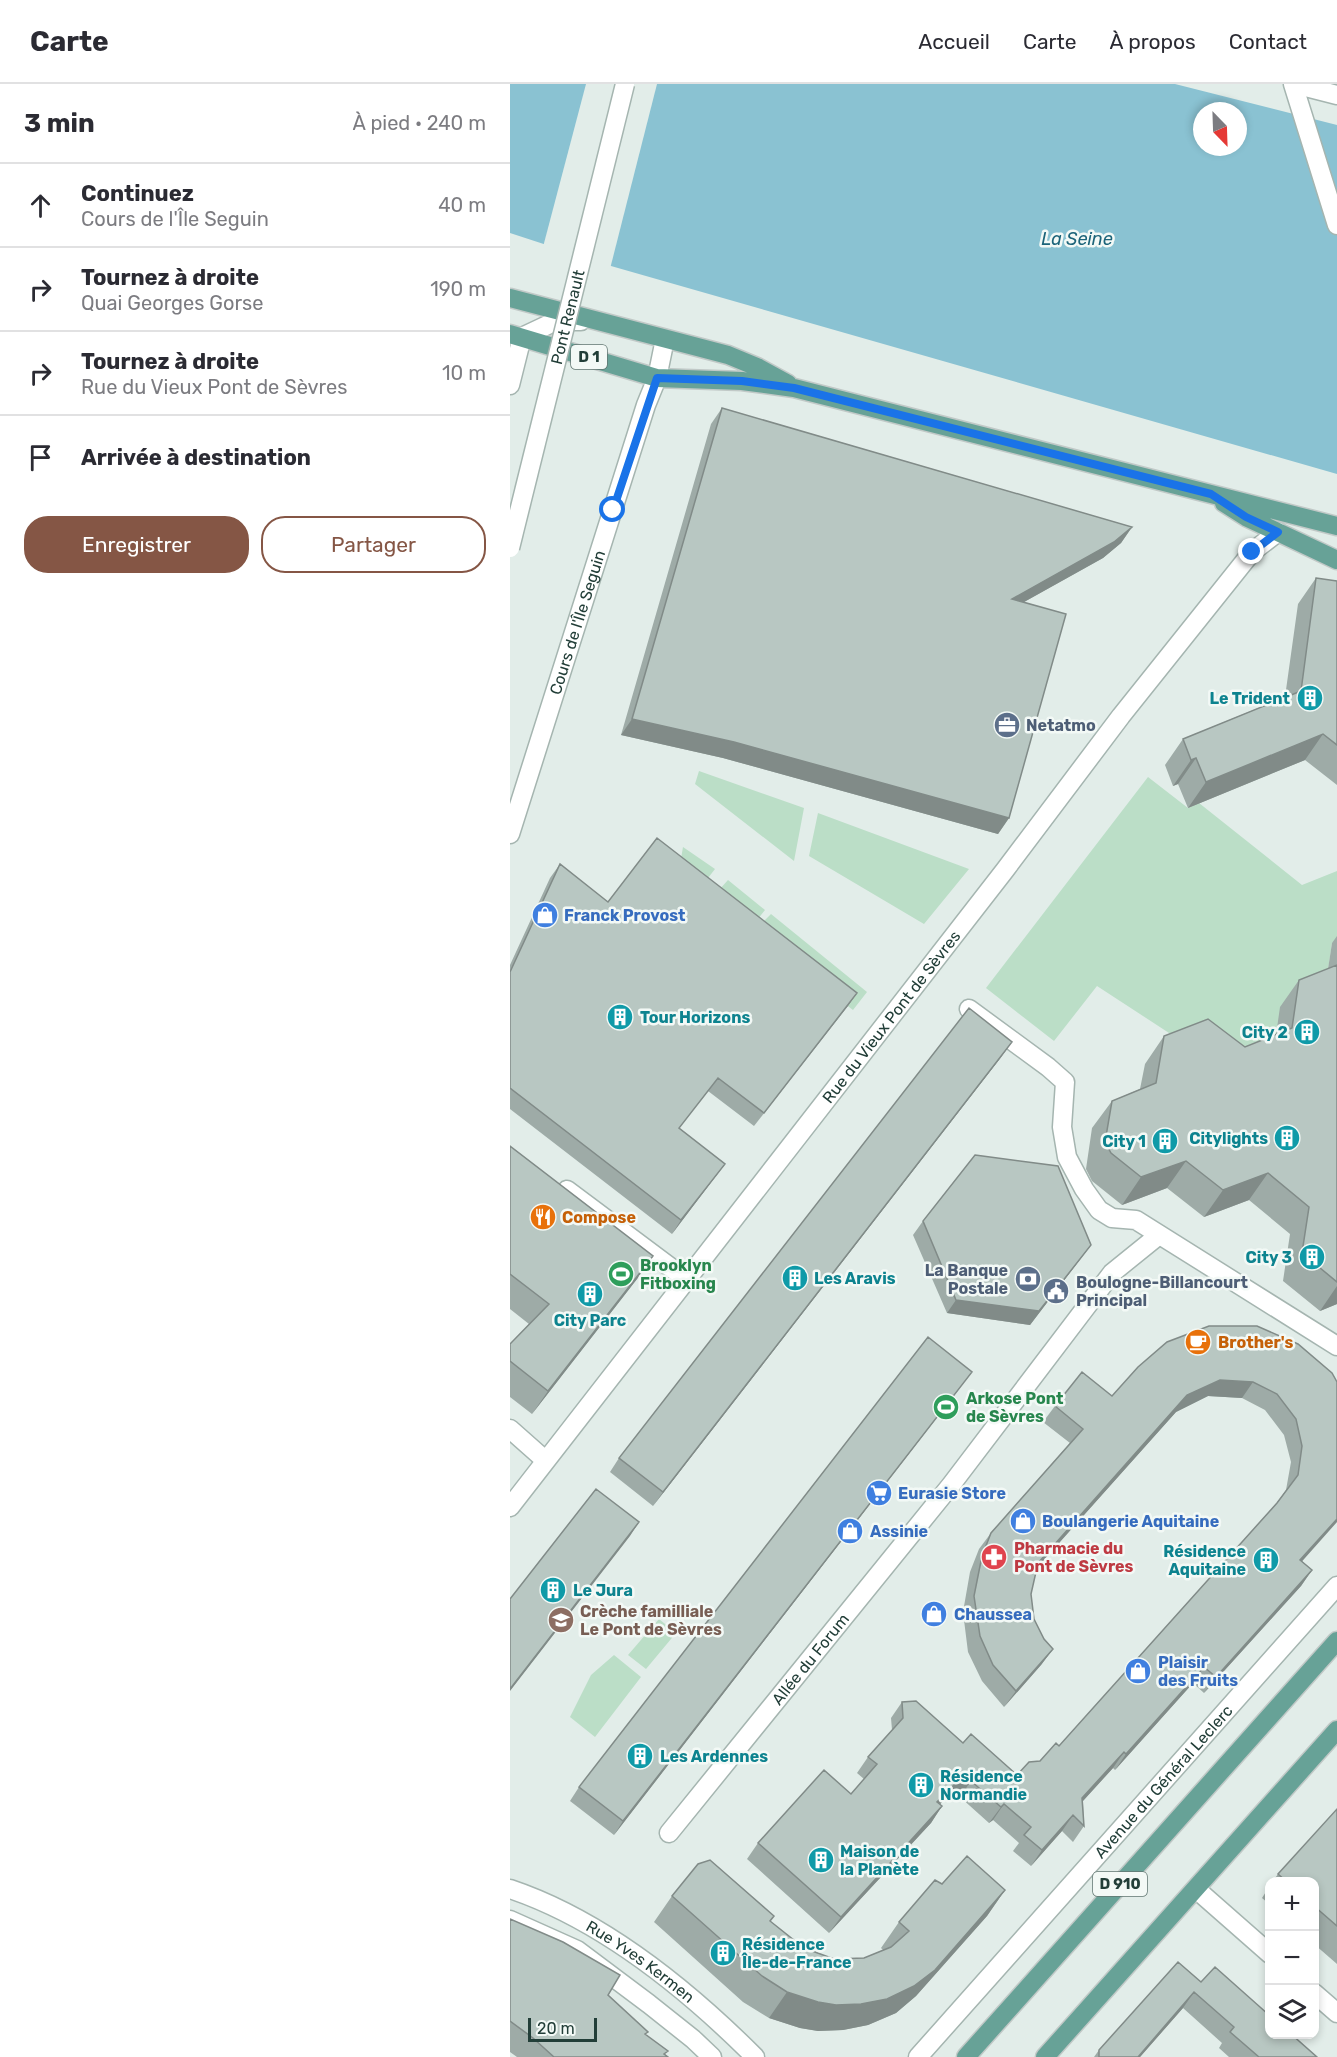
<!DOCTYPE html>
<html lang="fr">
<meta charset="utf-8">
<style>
:root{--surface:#fff;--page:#f2f2f3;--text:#2b2b33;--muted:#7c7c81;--line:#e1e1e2;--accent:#855645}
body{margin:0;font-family:Rubik,sans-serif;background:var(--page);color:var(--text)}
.controls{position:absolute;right:18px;bottom:18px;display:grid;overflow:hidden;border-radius:12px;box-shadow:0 3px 9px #0003}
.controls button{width:54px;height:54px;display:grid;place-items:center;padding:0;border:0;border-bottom:2px solid var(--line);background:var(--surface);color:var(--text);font:30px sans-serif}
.compass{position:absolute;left:683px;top:18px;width:54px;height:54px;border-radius:50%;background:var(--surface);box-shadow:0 3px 9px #0003;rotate:157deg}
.scale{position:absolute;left:18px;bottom:15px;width:69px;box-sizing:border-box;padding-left:6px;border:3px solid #223e38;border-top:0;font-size:16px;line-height:21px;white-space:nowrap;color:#223e38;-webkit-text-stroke:4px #f3f9f6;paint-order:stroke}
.stop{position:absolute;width:18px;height:18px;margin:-14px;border:4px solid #1a73e8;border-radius:50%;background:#fff}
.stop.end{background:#1a73e8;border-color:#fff;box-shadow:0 2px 6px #0008}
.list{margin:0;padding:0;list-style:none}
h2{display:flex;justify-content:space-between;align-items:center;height:78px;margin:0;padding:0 24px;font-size:26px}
h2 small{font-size:20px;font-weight:400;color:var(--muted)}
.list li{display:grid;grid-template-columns:39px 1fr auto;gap:18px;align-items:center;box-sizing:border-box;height:84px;padding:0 24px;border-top:2px solid var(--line)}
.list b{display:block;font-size:22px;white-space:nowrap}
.list p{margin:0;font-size:20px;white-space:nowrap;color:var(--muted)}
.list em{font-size:20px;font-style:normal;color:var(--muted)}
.actions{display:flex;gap:12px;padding:18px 24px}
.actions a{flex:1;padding:14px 0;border:2px solid var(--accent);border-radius:24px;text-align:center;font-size:21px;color:var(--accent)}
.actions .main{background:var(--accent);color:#fff}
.icon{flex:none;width:33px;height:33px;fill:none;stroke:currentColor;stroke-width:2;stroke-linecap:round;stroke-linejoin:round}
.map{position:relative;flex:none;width:827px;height:1973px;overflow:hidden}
header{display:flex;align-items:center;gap:36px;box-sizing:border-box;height:84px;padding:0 30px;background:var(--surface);border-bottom:2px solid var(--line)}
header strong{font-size:28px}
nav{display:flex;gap:33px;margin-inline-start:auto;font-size:21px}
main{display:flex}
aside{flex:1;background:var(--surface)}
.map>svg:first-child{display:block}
.green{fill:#bbdec7}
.water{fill:#8ac2d2;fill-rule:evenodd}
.pier{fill:#e2ede9}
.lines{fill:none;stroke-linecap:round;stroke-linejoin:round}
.minor-casing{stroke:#a5b5b0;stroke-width:21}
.major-casing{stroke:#c1c9c7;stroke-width:21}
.minor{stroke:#fff;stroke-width:18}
.major{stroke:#67a297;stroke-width:18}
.minor-bridge-casing{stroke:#a5b5b0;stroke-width:21;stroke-linecap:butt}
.minor-bridge{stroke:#fff;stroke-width:18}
.wall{fill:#9eaba7}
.shaded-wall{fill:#818b88}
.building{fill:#b8c7c2;stroke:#818b88;stroke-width:1.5}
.route{stroke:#1a73e8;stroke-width:8}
.labels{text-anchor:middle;stroke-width:5;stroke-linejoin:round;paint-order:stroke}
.shield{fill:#f3f9f6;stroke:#617671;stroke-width:1.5}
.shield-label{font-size:15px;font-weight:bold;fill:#223e38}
.street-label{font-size:16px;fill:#223e38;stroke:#f3f9f6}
.culture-label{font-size:16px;font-weight:bold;fill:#0d838f;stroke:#f3f9f6;text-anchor:start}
.service-label{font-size:16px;font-weight:bold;fill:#4e5e75;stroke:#f3f9f6;text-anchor:start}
.shop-label{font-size:16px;font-weight:bold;fill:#366cbe;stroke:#f3f9f6;text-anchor:start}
.food-label{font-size:16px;font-weight:bold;fill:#c56008;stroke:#f3f9f6;text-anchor:start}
.leisure-label{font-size:16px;font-weight:bold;fill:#27864d;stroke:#f3f9f6;text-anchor:start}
.health-label{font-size:16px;font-weight:bold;fill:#be3a42;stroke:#f3f9f6;text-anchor:start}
.education-label{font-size:16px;font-weight:bold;fill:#785e54;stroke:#f3f9f6;text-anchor:start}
.water-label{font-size:18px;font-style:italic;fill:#1c647a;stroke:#f3f9f6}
</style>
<header>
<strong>Carte</strong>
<nav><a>Accueil</a><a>Carte</a><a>À propos</a><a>Contact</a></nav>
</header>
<main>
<aside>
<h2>3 min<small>À pied · 240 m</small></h2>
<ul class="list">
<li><svg class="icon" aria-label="ahead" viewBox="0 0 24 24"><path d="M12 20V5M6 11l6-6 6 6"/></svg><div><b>Continuez</b><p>Cours de l'Île Seguin</p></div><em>40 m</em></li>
<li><svg class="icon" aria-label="right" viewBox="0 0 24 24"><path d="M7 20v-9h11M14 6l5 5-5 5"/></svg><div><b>Tournez à droite</b><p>Quai Georges Gorse</p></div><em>190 m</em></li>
<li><svg class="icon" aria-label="right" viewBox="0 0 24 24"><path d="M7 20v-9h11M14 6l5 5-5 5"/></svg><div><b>Tournez à droite</b><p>Rue du Vieux Pont de Sèvres</p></div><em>10 m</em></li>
<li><svg class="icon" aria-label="arrive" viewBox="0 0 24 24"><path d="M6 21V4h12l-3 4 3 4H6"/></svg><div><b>Arrivée à destination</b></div></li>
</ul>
<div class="actions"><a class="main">Enregistrer</a><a>Partager</a></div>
</aside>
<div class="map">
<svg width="827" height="1973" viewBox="0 0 827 1973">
<rect width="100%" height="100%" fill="#e2ede9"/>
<path class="green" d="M189,687L294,724L284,777L185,700Z
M638,693L678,724L689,719L792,801L827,787V857L822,859L815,906L763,972L679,962L587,902L544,957L476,904Z
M308,729L459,785L414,840L299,772Z
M173,763L205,785L188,807L168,792Z
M218,796L255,826L239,846L200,816Z
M261,830L357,908L343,926L280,878L251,840Z
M149,1535L166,1549L136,1585L118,1571Z
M104,1571L131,1593L85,1653L60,1633L81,1591Z"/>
<path class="water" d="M0,0H665L827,41V390L101,182L0,149ZM692,27H728V63H692Z"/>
<path class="pier" d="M76,0H147L100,185L33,163Z"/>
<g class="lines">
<defs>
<g id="minor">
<path d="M783,0L827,141"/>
<path d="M784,0L827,11"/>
<path d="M0,301L12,253L46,237H71"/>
<path id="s1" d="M0,750L136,321L147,294L155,255"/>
<path d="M459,925L538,983L555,998L552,1043L557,1073L574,1105L589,1126L602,1134L626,1136L827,1262"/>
<path d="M57,1106L176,1195"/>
<path d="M0,1345L35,1376"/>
<path id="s2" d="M0,1423L495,786L611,632L742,468L768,448"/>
<path id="s3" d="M159,1749L441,1401L602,1189L649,1151"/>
<path id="s4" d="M0,1805C92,1836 177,1905 245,1973"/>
<path d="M686,1805L760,1870"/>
<path d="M0,1836L67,1866L139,1920L183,1955L202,1973"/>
<path d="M804,1909L827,1929"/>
<path id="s5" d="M408,1973L827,1502"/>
</g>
<path id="major" d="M0,214L218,271L247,283L278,300
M0,250L147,294L232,297L284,304L827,442
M714,419L736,433L827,476
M456,1973L827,1557
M535,1973L827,1646"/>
</defs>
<use href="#minor" class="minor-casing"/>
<use href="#major" class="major-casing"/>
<use href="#minor" class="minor"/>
<use href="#major" class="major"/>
<defs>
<g id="minor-bridge">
<path id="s6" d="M0,464L115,0"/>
</g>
</defs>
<use href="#minor-bridge" class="minor-bridge-casing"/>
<use href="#minor-bridge" class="minor-bridge"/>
</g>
<path class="wall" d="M212,324L622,443L611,459L593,474L514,518L499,734L488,750L213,674L111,651L201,340Z
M806,494L827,497V701L795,676L678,724L668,700L663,702L655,681L673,655L775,613L788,520Z
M50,780L98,818L347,909L244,1042L198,1007L169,1044L215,1080L162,1150L0,1025V881L40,794Z
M827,852V1220L810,1227L773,1197L780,1150L739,1116L694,1133L657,1104L612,1121L582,1097L576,1085L582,1044L602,1017L630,1005L635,980L654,952L735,963L766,951L770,923L789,896L818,885L822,859Z
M492,972L143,1422L100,1388L109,1374Z
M0,1062L143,1172L127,1195L22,1330L0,1313V1260L19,1240L0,1225Z
M413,1137L571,1174L520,1241L437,1229L403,1151Z
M822,1289L792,1477L802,1486L791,1502L694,1609L683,1599L605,1686L603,1684L573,1717L574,1742L563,1758L552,1747L521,1782L503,1767L509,1759L483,1736L479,1739L450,1713L435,1715L430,1720L432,1722L421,1739L319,1849L237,1775L248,1759L341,1710L354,1695L347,1689L358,1673L382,1646L381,1634L392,1618L453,1659L507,1691L530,1677L549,1662L767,1419L776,1406L781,1378L774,1351L755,1326L732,1314L698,1312L666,1328L527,1483L521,1510L524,1535L534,1555L543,1565L531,1581L494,1623L472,1597L458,1568L453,1528L460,1488L469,1465L481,1449L560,1359L533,1338L545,1322L602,1312Z
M452,1301L104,1751L60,1717L69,1703Z
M827,1725V1880L804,1860V1797H763L768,1790Z
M432,1800L495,1806L477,1832L406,1912L386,1929L358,1941L333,1946L308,1947L290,1944L259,1934L233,1918L144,1838L162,1812L264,1832L260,1837L294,1864L324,1875L354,1874L373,1866L371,1864L389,1838Z
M759,1803V1820L752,1814Z
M0,1835L98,1911L158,1973H7L0,1968Z
M691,1898L807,1973H719L709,1964L712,1959L673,1924L630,1973H584L589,1966Z"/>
<path class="shaded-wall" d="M622,443L611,459L593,474L491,531L502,515Z
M122,635L224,658L499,734L488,750L213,674L111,651Z
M813,650L795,676L678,724L696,698Z
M686,674L668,700L663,702L681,676Z
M347,909L338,922L244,1042L254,1029Z
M502,958L492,972L143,1422L153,1408Z
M676,1077L657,1104L612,1121L631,1093Z
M215,1080L205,1093L162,1150L171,1136Z
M758,1089L739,1116L694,1133L713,1106Z
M581,1161L520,1241L437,1229L446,1216Z
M143,1172L127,1195L22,1330L38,1307Z
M827,1202V1220L810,1227Z
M462,1288L452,1301L104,1751L113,1737Z
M710,1296L743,1298L732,1314L698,1312L666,1328L517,1495L528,1479L677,1311Z
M827,1435V1438L779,1492L790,1476Z
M129,1438L120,1452L0,1607V1605Z
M802,1486L791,1502L694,1609L706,1593Z
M543,1565L531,1581L494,1623L506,1607Z
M694,1583L683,1599L605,1686L616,1670Z
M614,1668L603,1684L561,1730L572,1714Z
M461,1697L450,1713L435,1715L416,1735L427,1718L446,1699Z
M494,1720L483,1736L479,1739L491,1723Z
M432,1722L421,1739L319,1849L331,1833Z
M563,1731L552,1747L521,1782L532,1766Z
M495,1806L477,1832L406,1912L386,1929L358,1941L333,1946L308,1947L290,1944L259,1934L277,1908L404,1902Z
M684,1908L673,1924L630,1973H628Z"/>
<path class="building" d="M212,324L622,443L604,458L502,515L556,530L499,734L224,658L122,635Z
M806,494L827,497V661L813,650L696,698L686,674L681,676L673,655L791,607Z
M147,754L347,909L254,1029L208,994L169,1044L215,1080L171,1136L0,1004V888L50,780L98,818Z
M827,881V1198L792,1169L799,1123L758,1089L713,1106L676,1077L631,1093L601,1069L595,1058L602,1017L646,999L654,952L698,935L735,963L782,944L789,896Z
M459,924L502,958L153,1408L109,1374Z
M0,1062L143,1172L38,1307L0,1277V1260L39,1220L0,1190Z
M465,1071L548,1082L581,1161L529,1227L446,1216L413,1137Z
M699,1242H747L788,1260L822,1289L827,1298V1435L790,1476L802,1486L706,1593L694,1583L616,1670L614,1668L572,1714L574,1742L563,1731L532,1766L514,1751L521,1743L494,1720L491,1723L461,1697L446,1699L427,1718L432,1722L331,1833L248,1759L314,1686L341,1710L367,1680L358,1673L393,1634L392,1618L406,1617L453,1659L461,1650L507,1691L519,1678L530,1677L546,1659L549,1662L767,1419L788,1391L792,1362L786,1335L767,1310L743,1298L710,1296L677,1311L528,1479L521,1510L524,1535L534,1555L543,1565L506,1607L483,1581L470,1552L464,1512L472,1472L481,1449L573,1345L545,1322L572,1288L602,1312L628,1283L657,1258Z
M418,1253L462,1288L113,1737L69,1703Z
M86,1405L129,1438L0,1605V1515Z
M827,1725V1842L804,1822V1797H776L768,1790Z
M457,1772L495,1806L425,1886L404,1902L377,1915L351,1920L326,1921L308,1918L277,1908L252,1892L162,1812L188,1780L200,1776L264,1832L260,1837L294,1864L324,1875L354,1874L381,1863L399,1847L389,1838L425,1796L432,1800Z
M0,1835L53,1858L110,1891L98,1911L138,1948L135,1950L158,1967L154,1970L158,1973H44L23,1954L0,1937Z
M668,1878L691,1898L705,1883L759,1931V1950H781L807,1973H749L720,1948L724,1943L684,1908L628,1973H589V1966Z"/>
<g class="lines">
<path class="route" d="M103,426L147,294L232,297L284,304L701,410L736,433L768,448L742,468"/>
</g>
<defs>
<symbol id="building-disc" viewBox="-11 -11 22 22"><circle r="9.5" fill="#0f9aa8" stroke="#f3f9f6"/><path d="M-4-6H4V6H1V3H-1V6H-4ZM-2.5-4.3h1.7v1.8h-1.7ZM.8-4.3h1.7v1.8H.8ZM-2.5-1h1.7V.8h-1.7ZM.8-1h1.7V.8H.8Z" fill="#fff"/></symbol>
<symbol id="office-disc" viewBox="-11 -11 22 22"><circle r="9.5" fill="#5c6f8a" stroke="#f3f9f6"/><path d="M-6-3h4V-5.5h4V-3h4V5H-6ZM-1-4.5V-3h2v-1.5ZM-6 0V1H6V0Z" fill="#fff"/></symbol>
<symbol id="shop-disc" viewBox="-11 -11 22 22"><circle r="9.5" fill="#3f7fe0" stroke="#f3f9f6"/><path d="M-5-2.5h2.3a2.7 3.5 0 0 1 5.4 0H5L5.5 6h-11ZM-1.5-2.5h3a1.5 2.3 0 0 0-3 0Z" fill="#fff"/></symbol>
<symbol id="restaurant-disc" viewBox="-11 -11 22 22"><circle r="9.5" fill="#e8710a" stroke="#f3f9f6"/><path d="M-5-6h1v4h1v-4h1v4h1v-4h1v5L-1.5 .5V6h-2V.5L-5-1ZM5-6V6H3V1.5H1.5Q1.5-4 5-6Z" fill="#fff"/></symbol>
<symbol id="stadium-disc" viewBox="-11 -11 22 22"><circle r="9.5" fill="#2e9e5b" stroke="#f3f9f6"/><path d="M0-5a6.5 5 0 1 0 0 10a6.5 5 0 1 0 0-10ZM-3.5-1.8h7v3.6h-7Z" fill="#fff"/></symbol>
<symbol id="bank-disc" viewBox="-11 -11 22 22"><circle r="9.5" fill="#5c6f8a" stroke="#f3f9f6"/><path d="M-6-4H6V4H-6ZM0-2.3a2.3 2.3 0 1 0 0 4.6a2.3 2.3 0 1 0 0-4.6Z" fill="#fff"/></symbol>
<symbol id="civic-disc" viewBox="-11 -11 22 22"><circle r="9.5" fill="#5c6f8a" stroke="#f3f9f6"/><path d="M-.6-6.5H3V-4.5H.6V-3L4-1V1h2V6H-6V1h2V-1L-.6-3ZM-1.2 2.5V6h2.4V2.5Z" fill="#fff"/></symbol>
<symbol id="cafe-disc" viewBox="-11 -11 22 22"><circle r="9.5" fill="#e8710a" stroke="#f3f9f6"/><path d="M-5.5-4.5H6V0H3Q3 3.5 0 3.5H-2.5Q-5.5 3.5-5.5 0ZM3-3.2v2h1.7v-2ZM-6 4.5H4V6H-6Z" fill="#fff"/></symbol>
<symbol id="supermarket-disc" viewBox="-11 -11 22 22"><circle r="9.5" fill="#3f7fe0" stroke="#f3f9f6"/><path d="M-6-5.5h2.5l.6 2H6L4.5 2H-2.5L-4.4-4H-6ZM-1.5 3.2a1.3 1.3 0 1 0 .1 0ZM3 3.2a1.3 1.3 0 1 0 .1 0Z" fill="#fff"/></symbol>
<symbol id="pharmacy-disc" viewBox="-11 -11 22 22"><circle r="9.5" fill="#e0444e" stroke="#f3f9f6"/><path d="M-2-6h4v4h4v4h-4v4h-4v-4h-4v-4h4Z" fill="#fff"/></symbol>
<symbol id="school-disc" viewBox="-11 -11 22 22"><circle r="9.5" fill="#8d6e63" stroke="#f3f9f6"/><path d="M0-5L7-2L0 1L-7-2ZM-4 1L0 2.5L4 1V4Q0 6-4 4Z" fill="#fff"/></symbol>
</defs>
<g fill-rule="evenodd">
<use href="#building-disc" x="785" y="599" width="30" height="30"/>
<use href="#office-disc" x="482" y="626" width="30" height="30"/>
<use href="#shop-disc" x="20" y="816" width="30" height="30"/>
<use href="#building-disc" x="95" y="918" width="30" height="30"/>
<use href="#building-disc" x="782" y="933" width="30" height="30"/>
<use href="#building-disc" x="762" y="1039" width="30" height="30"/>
<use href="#building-disc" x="640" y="1042" width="30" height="30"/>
<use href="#restaurant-disc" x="18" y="1118" width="30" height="30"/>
<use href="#building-disc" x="787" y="1158" width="30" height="30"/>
<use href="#stadium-disc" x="96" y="1175" width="30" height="30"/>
<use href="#building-disc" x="270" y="1179" width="30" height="30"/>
<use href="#bank-disc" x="503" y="1180" width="30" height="30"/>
<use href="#civic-disc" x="531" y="1192" width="30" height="30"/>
<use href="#building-disc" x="65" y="1195" width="30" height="30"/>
<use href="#cafe-disc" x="673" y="1243" width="30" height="30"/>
<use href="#stadium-disc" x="421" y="1308" width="30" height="30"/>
<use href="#supermarket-disc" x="354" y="1394" width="30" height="30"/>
<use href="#shop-disc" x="498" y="1422" width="30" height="30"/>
<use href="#shop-disc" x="325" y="1432" width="30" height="30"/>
<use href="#pharmacy-disc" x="469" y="1458" width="30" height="30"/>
<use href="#building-disc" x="741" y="1461" width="30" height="30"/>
<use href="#building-disc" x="28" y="1491" width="30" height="30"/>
<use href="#shop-disc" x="409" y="1515" width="30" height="30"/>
<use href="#school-disc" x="36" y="1521" width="30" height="30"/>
<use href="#shop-disc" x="613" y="1572" width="30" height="30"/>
<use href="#building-disc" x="115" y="1657" width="30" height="30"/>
<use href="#building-disc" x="396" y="1686" width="30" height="30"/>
<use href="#building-disc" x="296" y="1761" width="30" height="30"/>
<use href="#building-disc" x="198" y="1854" width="30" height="30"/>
</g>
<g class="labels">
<g class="shield">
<rect x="61" y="261" width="36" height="24" rx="4.5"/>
<rect x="583" y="1788" width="54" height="24" rx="4.5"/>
</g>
<g class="shield-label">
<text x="79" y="278">D 1</text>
<text x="610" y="1805">D 910</text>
</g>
<g class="street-label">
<text dy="6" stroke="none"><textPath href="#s6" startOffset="238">Pont Renault</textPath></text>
<text dy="6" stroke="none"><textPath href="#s1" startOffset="222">Cours de l'Île Seguin</textPath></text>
<text dy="6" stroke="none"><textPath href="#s2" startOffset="621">Rue du Vieux Pont de Sèvres</textPath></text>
<text dy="6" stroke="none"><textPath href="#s3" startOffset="224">Allée du Forum</textPath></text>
<text dy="6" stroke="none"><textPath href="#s5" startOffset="369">Avenue du Général Leclerc</textPath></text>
<text dy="6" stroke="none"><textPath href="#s4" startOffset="150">Rue Yves Kermen</textPath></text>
</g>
<g class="culture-label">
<text x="780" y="620" text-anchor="end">Le Trident</text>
<text x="130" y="939">Tour Horizons</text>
<text x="778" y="954" text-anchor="end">City 2</text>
<text x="758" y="1060" text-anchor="end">Citylights</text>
<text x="636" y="1063" text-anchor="end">City 1</text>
<text x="782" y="1179" text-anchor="end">City 3</text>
<text x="304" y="1200">Les Aravis</text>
<text x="80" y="1242" text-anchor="middle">City Parc</text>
<text x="736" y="1473" text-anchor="end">Résidence<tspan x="736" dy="18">Aquitaine</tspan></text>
<text x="63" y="1512">Le Jura</text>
<text x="150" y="1678">Les Ardennes</text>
<text x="430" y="1698">Résidence<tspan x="430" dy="18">Normandie</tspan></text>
<text x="330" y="1773">Maison de<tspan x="330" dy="18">la Planète</tspan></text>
<text x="232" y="1866">Résidence<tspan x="232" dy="18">Île-de-France</tspan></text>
</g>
<g class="service-label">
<text x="516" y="647">Netatmo</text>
<text x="498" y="1192" text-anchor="end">La Banque<tspan x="498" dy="18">Postale</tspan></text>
<text x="566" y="1204">Boulogne-Billancourt<tspan x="566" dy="18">Principal</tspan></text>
</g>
<g class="shop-label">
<text x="54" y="837">Franck Provost</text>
<text x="388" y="1415">Eurasie Store</text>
<text x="532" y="1443">Boulangerie Aquitaine</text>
<text x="360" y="1453">Assinie</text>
<text x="444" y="1536">Chaussea</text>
<text x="648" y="1584">Plaisir<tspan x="648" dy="18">des Fruits</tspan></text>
</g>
<g class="food-label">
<text x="52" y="1139">Compose</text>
<text x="708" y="1264">Brother's</text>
</g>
<g class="leisure-label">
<text x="130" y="1187">Brooklyn<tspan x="130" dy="18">Fitboxing</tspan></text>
<text x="456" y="1320">Arkose Pont<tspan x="456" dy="18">de Sèvres</tspan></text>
</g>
<g class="health-label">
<text x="504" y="1470">Pharmacie du<tspan x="504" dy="18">Pont de Sèvres</tspan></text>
</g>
<g class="education-label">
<text x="70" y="1533">Crèche familliale<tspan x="70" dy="18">Le Pont de Sèvres</tspan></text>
</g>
<g class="water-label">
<text x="567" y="161">La Seine</text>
</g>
</g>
</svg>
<div class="controls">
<button>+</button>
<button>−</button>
<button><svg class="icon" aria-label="layers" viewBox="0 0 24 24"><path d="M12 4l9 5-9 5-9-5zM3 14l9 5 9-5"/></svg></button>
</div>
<svg class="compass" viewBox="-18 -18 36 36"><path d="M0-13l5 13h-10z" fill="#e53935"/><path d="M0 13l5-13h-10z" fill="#7c7c81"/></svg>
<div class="scale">20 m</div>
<div class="stop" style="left:103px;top:426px"></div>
<div class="stop end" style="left:742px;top:468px"></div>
</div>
</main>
